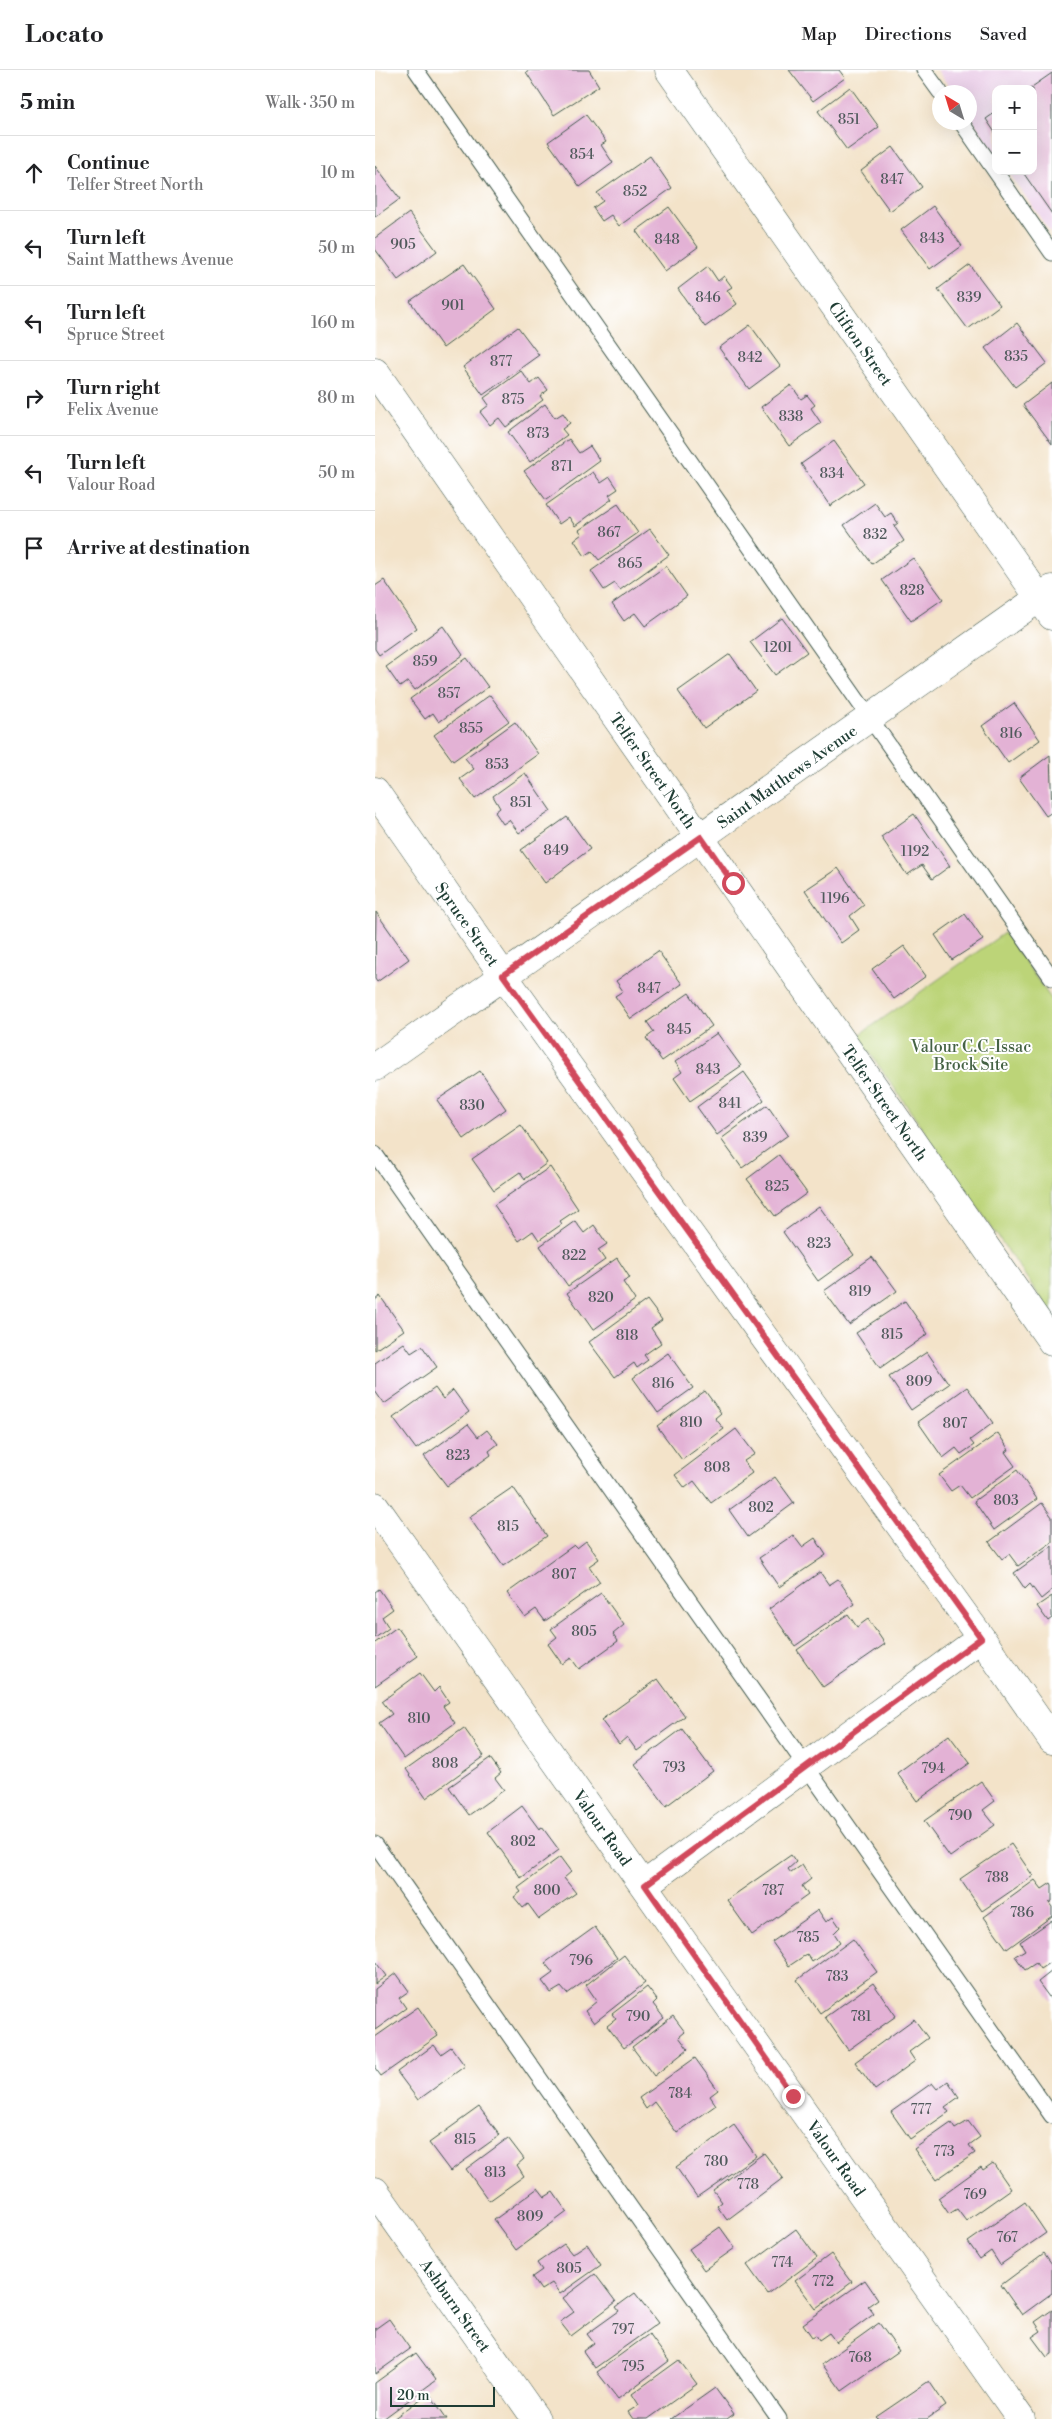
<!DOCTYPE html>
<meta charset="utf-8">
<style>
:root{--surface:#fff;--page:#f2f2f2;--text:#202124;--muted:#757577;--line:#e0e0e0}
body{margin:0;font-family:"Libre Bodoni",serif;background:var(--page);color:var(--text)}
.controls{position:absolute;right:15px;top:15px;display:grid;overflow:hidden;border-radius:10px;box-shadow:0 5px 20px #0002}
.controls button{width:45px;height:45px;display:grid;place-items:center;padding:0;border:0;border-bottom:1px solid var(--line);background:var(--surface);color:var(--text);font:25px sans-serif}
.compass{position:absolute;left:557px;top:15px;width:45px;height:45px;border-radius:50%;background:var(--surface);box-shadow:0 5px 20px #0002;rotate:322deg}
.scale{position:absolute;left:15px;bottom:12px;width:105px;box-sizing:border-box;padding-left:5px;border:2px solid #1f3d34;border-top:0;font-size:14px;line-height:18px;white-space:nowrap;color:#1f3d34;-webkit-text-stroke:4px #fff;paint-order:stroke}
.stop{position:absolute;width:15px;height:15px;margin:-11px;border:4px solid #d1495b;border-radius:50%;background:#fff}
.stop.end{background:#d1495b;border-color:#fff;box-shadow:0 1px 5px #0008}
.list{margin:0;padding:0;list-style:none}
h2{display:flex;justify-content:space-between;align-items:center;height:65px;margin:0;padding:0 20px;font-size:21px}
h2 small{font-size:16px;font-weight:400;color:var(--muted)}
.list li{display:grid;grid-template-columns:32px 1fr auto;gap:15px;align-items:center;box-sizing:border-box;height:75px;padding:0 20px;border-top:1px solid var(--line)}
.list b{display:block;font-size:19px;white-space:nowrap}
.list p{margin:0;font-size:16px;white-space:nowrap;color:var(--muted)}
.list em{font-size:16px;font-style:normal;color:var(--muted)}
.icon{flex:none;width:28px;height:28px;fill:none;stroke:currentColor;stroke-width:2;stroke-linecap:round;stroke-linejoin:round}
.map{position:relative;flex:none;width:677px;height:2349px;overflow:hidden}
header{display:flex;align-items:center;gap:30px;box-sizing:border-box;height:70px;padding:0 25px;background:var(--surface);border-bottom:1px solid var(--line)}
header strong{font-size:24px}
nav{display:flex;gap:28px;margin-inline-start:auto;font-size:18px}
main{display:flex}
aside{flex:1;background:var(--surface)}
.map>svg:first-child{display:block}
.built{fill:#ecd1ea}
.green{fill:#bcd478;stroke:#6e8856}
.building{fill:#e3b2d5}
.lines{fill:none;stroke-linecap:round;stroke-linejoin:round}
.lane-casing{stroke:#3f564a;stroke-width:17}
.street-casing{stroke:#3f564a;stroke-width:29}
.secondary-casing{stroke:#3f564a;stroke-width:29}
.lane{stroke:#fff;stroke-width:15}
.street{stroke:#fff;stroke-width:28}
.secondary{stroke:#fff;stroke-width:28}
.route{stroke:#d1495b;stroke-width:6}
.labels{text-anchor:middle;stroke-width:4;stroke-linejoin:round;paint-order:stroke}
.number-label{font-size:14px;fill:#505a5c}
.street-label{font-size:16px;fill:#1f3d34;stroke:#fff}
.park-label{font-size:16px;fill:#466345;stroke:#fff}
</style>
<header>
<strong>Locato</strong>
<nav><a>Map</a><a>Directions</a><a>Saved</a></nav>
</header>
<main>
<aside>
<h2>5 min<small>Walk · 350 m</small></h2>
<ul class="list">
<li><svg class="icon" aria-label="ahead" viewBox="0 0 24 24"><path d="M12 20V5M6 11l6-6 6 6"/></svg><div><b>Continue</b><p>Telfer Street North</p></div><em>10 m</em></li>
<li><svg class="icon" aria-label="left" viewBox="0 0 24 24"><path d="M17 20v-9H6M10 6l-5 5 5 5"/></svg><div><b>Turn left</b><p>Saint Matthews Avenue</p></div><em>50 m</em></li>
<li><svg class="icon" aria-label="left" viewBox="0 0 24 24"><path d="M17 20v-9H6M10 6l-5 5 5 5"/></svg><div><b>Turn left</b><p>Spruce Street</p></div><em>160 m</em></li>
<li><svg class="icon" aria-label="right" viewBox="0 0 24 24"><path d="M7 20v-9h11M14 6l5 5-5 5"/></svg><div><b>Turn right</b><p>Felix Avenue</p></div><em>80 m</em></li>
<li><svg class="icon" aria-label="left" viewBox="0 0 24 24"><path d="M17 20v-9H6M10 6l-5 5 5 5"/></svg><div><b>Turn left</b><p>Valour Road</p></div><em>50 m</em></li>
<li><svg class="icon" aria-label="arrive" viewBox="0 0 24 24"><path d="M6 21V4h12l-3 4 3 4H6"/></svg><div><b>Arrive at destination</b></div></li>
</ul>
</aside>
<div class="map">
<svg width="677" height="2349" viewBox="0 0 677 2349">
<rect width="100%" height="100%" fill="#fff"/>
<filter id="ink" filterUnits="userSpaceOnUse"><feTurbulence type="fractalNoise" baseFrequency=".02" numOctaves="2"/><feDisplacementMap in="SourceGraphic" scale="10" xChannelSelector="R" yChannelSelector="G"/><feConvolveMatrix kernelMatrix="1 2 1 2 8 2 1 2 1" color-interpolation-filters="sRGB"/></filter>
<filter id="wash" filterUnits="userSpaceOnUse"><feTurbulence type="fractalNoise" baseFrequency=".0096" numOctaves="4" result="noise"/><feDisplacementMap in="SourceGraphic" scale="20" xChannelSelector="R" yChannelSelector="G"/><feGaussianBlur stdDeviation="1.12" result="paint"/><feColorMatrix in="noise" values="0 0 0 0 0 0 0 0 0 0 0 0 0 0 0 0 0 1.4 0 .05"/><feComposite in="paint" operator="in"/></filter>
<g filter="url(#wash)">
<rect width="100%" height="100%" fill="#f3e3c9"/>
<path class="built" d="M562,0H677V165L633,101H658V19H621V84L595,46L594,22H578Z"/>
<path class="green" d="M629,863L677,930V1244L483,966Z"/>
<g id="blocks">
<path class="building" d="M154,0H214L224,16L179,45L151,2Z
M414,0H464L470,8L438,31Z
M677,3V144L647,101H658V19H654Z
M475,17L504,57L472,80L443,41Z
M621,42V64L611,49Z
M211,45L231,72L226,75L238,93L205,117L173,72Z
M518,77L547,117L515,141L486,101Z
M275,86L297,118L244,156L236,145L227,151L218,138L228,131L222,123Z
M0,96L25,129L0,147Z
M558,136L587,176L555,199L526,160Z
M294,137L323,177L290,201L261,161Z
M34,143L62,181L23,210L0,179V168Z
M89,194L121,239L68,278L35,231Z
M595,195L625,235L593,259L563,219Z
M333,196L343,211L349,206L357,217L352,220L362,234L330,257L303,219Z
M642,253L672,293L640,317L610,278Z
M375,255L405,296L374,319L344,278Z
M143,257L164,285L108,325L88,297Z
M146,301L156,314L164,308L173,320L165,326L168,330L131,357L124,348L115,355L105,342L114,335L109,328Z
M677,313V374L648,335Z
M416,315L426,329L432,325L440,335L436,338L446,353L414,376L386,337Z
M170,334L180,348L188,343L195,353L187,359L192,365L155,392L133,362Z
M194,369L204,383L215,376L225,391L171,430L149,401Z
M459,371L489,413L455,436L426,394Z
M218,402L226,413L235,407L243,419L234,425L237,429L200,456L194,447L184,454L171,435Z
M500,433L510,447L516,443L523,453L519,456L529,471L497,494L469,455Z
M243,434L263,463L224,490L217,481L210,486L199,470L207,464L204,460Z
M275,459L294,485L245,520L240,513L229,520L216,501Z
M538,488L568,529L536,551L507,510Z
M291,496L312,526L270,556L260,543L249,551L237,534Z
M9,510L42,558L4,585L0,579V516Z
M407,548L432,582L400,605L375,572Z
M68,556L88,585L40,620L33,611L25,617L11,597Z
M355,584L381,621L329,658L303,621Z
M92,588L113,617L64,652L58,643L50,649L35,629Z
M115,625L134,651L78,691L59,665Z
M639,633L665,670L633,693L607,656Z
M140,652L163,684L100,729L85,709L99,699L90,688Z
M675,685L677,742L671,746L644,708Z
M150,703L176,741L144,763L134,750L128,754L120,742L125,738L118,726Z
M539,744L575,796L557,809L547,795L532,805L506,767Z
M192,747L215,779L170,813L146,780Z
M463,798L489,835L475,846L484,860L466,873L430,820Z
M1,842L34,889L2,912L0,909Z
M590,844L608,870L577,890L560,865Z
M529,876L551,906L519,929L497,899Z
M283,881L307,914L256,949L240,926L248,921L241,911Z
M314,923L337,956L287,991L271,968L279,962L272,952Z
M342,963L366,996L315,1031L299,1008L307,1002L300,992Z
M105,1001L131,1039L89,1069L62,1030Z
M369,1002L389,1030L342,1065L322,1037Z
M392,1035L413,1065L367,1098L346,1069Z
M146,1055L172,1093L150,1109L145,1102L119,1120L97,1089Z
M404,1085L432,1123L400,1146L372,1109Z
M175,1097L203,1139L185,1151L187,1154L164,1170L158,1161L144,1171L119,1135Z
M444,1136L479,1185L443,1211L408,1162Z
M200,1151L209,1163L219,1155L232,1174L223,1180L230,1190L193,1216L165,1176Z
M497,1187L522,1221L474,1255L449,1221Z
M242,1188L255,1208L248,1212L260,1230L218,1260L192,1223Z
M5,1226L29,1260L0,1280V1230Z
M272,1230L287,1250L276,1258L286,1273L269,1285L273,1290L262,1298L259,1293L240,1307L214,1272Z
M530,1231L553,1264L505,1298L481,1263Z
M29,1273L36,1283L47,1276L62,1297L9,1334L0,1321V1293Z
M552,1282L574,1314L536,1340L514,1307Z
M293,1283L318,1318L283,1343L258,1308Z
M592,1317L618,1353L595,1370L599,1375L586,1384L581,1378L568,1388L543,1352Z
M60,1318L68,1329L78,1320L94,1342L41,1379L18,1348Z
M330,1321L346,1343L340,1348L349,1359L307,1390L282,1356Z
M93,1354L103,1367L112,1360L123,1374L114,1381L116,1385L72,1416L49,1386Z
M361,1359L380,1384L369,1391L377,1403L336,1433L319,1411L310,1418L300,1405Z
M623,1363L634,1380L630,1382L640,1396L595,1428L585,1415L576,1421L564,1405Z
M642,1400L662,1429L619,1460L599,1431Z
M400,1407L419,1433L373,1467L354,1440Z
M138,1417L172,1466L128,1496L94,1447Z
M667,1433L677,1447V1472L643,1496L634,1484L627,1489L614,1472Z
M418,1465L427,1477L440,1468L451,1485L404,1517L384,1488Z
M211,1471L224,1489L214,1496L225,1512L170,1551L161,1539L150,1547L132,1523L199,1475L202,1478Z
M677,1476V1520L666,1529L655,1514L650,1519L639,1503Z
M445,1502L454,1515L463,1509L480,1534L420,1576L394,1539Z
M4,1519L18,1539L7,1547L14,1558L0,1568V1522Z
M226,1523L249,1555L238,1564L243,1571L204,1599L196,1588L187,1594L173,1574L182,1567L176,1559Z
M677,1526V1548L673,1551L662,1536Z
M473,1544L482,1557L493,1549L510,1574L448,1617L422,1580Z
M22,1557L43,1586L0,1616V1573Z
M45,1603L59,1622L64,1617L74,1632L68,1636L80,1653L29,1689L4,1653L17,1644L7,1631Z
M283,1609L310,1646L262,1681L252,1667L244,1674L226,1650Z
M89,1658L109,1686L51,1728L31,1699Z
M307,1659L338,1701L291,1736L260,1694Z
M574,1665L595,1693L542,1731L522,1703Z
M115,1688L126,1703L120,1708L129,1720L94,1745L74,1717Z
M606,1711L620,1731L608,1740L620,1755L575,1787L549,1751Z
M147,1736L164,1759L167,1757L184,1780L146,1808L113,1762Z
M636,1774L658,1806L607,1841L585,1809Z
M416,1785L421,1792L413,1799L416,1803L427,1795L436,1809L427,1816L433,1825L377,1865L352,1830Z
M185,1787L196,1802L189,1808L201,1823L164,1849L153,1834L148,1838L139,1827L146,1822L143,1818Z
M660,1810L667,1819L676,1813L677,1815V1831L674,1833L677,1837V1846L632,1879L609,1847Z
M443,1840L451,1852L458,1847L465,1857L459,1863L465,1872L437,1892L432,1884L414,1896L397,1872Z
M677,1850V1891L665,1899L661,1893L650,1900L640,1886L650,1880L645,1872Z
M220,1857L242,1888L192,1924L186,1917L176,1923L167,1911L178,1903L170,1893Z
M478,1869L502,1902L445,1943L422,1910Z
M249,1885L270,1913L219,1953L210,1941L222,1931L211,1915Z
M0,1891L11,1906L0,1914Z
M677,1901V1931L663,1912Z
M21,1903L34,1921L24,1928L31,1938L0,1960V1919Z
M498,1913L521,1946L473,1980L450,1947Z
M272,1917L282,1930L278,1934L289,1948L249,1978L232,1956L241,1949L237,1944Z
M43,1937L63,1966L6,2006L0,1998V1967Z
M298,1946L310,1962L304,1967L313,1979L279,2006L257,1977Z
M539,1949L553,1968L534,1982L540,1991L500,2020L480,1992Z
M59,1975L66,1984L76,1977L90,1996L43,2030L22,2002Z
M320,1988L343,2020L335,2026L341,2035L302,2063L279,2032L271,2039L264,2028Z
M573,2011L584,2027L570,2037L574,2042L535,2069L516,2042L557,2013L562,2019Z
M104,2037L125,2065L75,2101L54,2073Z
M593,2051L605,2067L594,2075L600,2083L561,2110L539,2079L576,2053L580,2059Z
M359,2055L381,2086L322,2127L301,2097Z
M133,2068L149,2089L142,2095L149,2106L114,2131L91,2099Z
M389,2083L408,2108L352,2150L342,2136L347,2132L338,2120Z
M618,2093L636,2119L591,2151L582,2139L574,2144L563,2128L606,2097L608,2100Z
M163,2118L170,2127L178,2122L192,2142L141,2180L119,2150Z
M650,2132L671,2163L625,2195L616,2181L605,2189L593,2172Z
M345,2157L360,2178L329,2200L314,2179Z
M421,2159L442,2188L393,2224L372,2195Z
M189,2174L197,2184L212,2174L226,2195L185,2224L177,2213L166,2220L157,2207L167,2200L162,2193Z
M669,2183L677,2194V2223L647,2245L626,2215Z
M456,2184L477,2212L441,2239L420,2211Z
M220,2204L241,2232L196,2266L185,2252L199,2242L188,2228Z
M490,2210L503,2229L493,2236L499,2244L461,2272L454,2263L444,2270L441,2265L437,2267L428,2254Z
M260,2223L283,2253L220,2298L208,2281L219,2273L212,2264L244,2241L241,2237Z
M677,2240V2284L672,2287L657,2267L666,2261L660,2252Z
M14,2249L35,2279L0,2304V2259Z
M504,2253L524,2281L467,2321L447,2294Z
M274,2264L294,2291L243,2329L222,2302Z
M41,2283L61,2310L8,2349H0V2313Z
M304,2290L322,2314L273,2349H258L253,2342L264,2335L257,2324Z
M554,2311L571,2336L552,2349H503L501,2347Z
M340,2318L359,2344L352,2349H296Z
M54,2323L72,2349H18Z"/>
</g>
</g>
<g filter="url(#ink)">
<use href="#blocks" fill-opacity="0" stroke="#3f564a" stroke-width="1"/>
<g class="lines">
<defs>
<path id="lane" d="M41,0L677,908
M549,0L565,22
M586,52L677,183
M0,1084L677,2046
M0,1774L404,2349"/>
<g id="street">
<path id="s1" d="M294,0L677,546"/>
<path id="s2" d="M0,302L677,1272"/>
<path id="s3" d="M0,721L128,905L606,1568L677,1670"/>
<path id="s4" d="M0,1436L646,2349"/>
<path d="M269,1815L606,1568"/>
<path id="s5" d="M0,2121L161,2349"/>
</g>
<g id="secondary">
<path id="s6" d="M0,997L677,519"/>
</g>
</defs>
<use href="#lane" class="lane-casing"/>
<use href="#street" class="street-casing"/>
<use href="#secondary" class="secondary-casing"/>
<use href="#lane" class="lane"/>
<use href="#street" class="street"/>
<use href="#secondary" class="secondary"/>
</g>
</g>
<g class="lines" filter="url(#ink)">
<path class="route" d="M358,813L326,767L128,905L606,1568L270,1815L418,2026"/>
</g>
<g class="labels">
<g class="number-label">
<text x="474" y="54">851</text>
<text x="207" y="89">854</text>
<text x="517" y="114">847</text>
<text x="260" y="126">852</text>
<text x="557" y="173">843</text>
<text x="292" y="174">848</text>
<text x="28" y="179">905</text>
<text x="333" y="232">846</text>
<text x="594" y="232">839</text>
<text x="78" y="240">901</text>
<text x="641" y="291">835</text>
<text x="375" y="292">842</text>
<text x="126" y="296">877</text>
<text x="138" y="334">875</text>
<text x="416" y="351">838</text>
<text x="163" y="368">873</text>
<text x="187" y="401">871</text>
<text x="457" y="408">834</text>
<text x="234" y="467">867</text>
<text x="500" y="469">832</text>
<text x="255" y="498">865</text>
<text x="537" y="525">828</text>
<text x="403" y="582">1201</text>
<text x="50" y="596">859</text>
<text x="74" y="628">857</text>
<text x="96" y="663">855</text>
<text x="636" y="668">816</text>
<text x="122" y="699">853</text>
<text x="146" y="737">851</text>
<text x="181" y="785">849</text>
<text x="540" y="786">1192</text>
<text x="460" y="833">1196</text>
<text x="274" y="923">847</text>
<text x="304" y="964">845</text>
<text x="333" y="1004">843</text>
<text x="355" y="1038">841</text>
<text x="97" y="1040">830</text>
<text x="380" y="1072">839</text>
<text x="402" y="1121">825</text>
<text x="444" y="1178">823</text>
<text x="199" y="1190">822</text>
<text x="485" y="1226">819</text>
<text x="226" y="1232">820</text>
<text x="517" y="1269">815</text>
<text x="252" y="1270">818</text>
<text x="544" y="1316">809</text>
<text x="288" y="1318">816</text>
<text x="316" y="1357">810</text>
<text x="580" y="1358">807</text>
<text x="83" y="1390">823</text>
<text x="342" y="1402">808</text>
<text x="631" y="1435">803</text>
<text x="386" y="1442">802</text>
<text x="133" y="1461">815</text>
<text x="189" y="1509">807</text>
<text x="209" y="1566">805</text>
<text x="44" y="1653">810</text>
<text x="70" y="1698">808</text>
<text x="299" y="1702">793</text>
<text x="558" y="1703">794</text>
<text x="585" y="1750">790</text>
<text x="148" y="1776">802</text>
<text x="622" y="1812">788</text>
<text x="172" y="1825">800</text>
<text x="398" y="1825">787</text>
<text x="647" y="1847">786</text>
<text x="433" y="1872">785</text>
<text x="206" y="1895">796</text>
<text x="462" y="1911">783</text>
<text x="263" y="1951">790</text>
<text x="486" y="1951">781</text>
<text x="305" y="2028">784</text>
<text x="546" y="2044">777</text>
<text x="90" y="2074">815</text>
<text x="569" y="2086">773</text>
<text x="341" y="2096">780</text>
<text x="120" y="2107">813</text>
<text x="373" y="2119">778</text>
<text x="600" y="2129">769</text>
<text x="155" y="2151">809</text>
<text x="632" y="2172">767</text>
<text x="407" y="2197">774</text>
<text x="194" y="2203">805</text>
<text x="448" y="2216">772</text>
<text x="248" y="2264">797</text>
<text x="485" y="2292">768</text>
<text x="258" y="2301">795</text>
</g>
<g class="street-label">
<text dy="6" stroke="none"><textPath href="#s1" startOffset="334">Clifton Street</textPath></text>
<text dy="6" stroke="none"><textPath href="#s2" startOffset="486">Telfer Street North</textPath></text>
<text dy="6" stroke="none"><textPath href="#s6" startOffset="504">Saint Matthews Avenue</textPath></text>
<text dy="6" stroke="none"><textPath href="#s3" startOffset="162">Spruce Street</textPath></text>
<text dy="6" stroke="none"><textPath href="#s2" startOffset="891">Telfer Street North</textPath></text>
<text dy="6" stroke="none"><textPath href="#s4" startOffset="394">Valour Road</textPath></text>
<text dy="6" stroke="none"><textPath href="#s4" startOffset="799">Valour Road</textPath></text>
<text dy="6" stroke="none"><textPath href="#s5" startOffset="140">Ashburn Street</textPath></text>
</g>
<g class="park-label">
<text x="596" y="982">Valour C.C-Issac<tspan x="596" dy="18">Brock Site</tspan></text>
</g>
</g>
</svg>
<div class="controls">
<button>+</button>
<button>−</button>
</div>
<svg class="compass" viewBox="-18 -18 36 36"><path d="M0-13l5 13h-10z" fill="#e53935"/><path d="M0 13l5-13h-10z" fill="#757577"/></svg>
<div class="scale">20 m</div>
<div class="stop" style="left:358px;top:813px"></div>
<div class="stop end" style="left:418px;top:2026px"></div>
</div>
</main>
